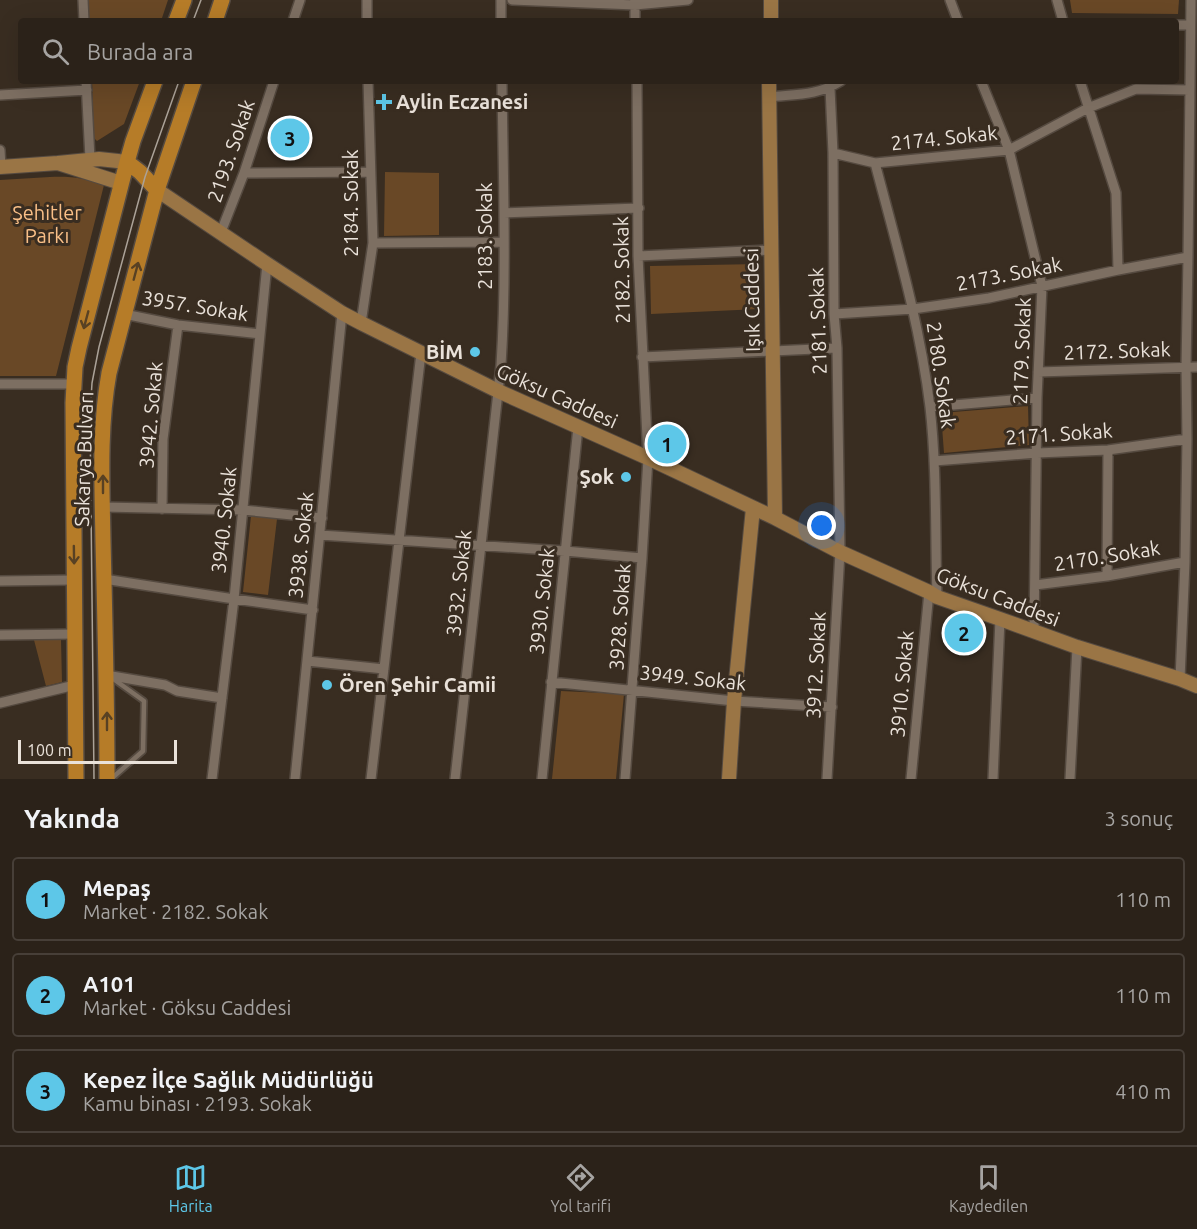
<!DOCTYPE html>
<html lang="tr">
<meta charset="utf-8">
<style>
:root{--surface:#2b2219;--page:#332a22;--text:#f1f3f6;--muted:#a6a4a2;--line:#473f38;--accent:#5dc7e8}
body{margin:0;font-family:Ubuntu,sans-serif;background:var(--page);color:var(--text)}
.scale{position:absolute;left:18px;bottom:15px;width:159px;box-sizing:border-box;padding-left:6px;border:3px solid #eae2da;border-top:0;font-size:16px;line-height:21px;white-space:nowrap;color:#eae2da;-webkit-text-stroke:4px #392d21;paint-order:stroke}
.you{position:absolute;left:822px;top:526px;width:21px;height:21px;margin:-15px;border:4px solid #fff;border-radius:50%;background:#1a73e8;box-shadow:0 0 0 9px #1a73e833}
.badge{display:grid;place-items:center;width:39px;height:39px;border-radius:50%;background:var(--accent);color:#111;font-size:20px;font-weight:700}
.pin{position:absolute;translate:-50% -50%;border:3px solid #fff;box-shadow:0 2px 6px #0006}
.list{margin:0;padding:0;list-style:none}
h2{display:flex;justify-content:space-between;align-items:center;height:78px;margin:0;padding:0 24px;font-size:26px}
h2 small{font-size:20px;font-weight:400;color:var(--muted)}
.list li{display:grid;grid-template-columns:39px 1fr auto;gap:18px;align-items:center;box-sizing:border-box;height:84px;margin:0 12px 12px;padding:0 12px;border:2px solid var(--line);border-radius:6px}
.list b{display:block;font-size:22px;white-space:nowrap}
.list p{margin:0;font-size:20px;white-space:nowrap;color:var(--muted)}
.list em{font-size:20px;font-style:normal;color:var(--muted)}
.icon{flex:none;width:33px;height:33px;fill:none;stroke:currentColor;stroke-width:2;stroke-linecap:round;stroke-linejoin:round}
.map{position:relative;flex:none;width:1197px;height:779px;overflow:hidden}
.search{position:absolute;background:var(--surface);box-shadow:0 6px 24px #0002;left:18px;right:18px;top:18px;height:66px;display:flex;align-items:center;gap:15px;box-sizing:border-box;padding:0 21px;border-radius:6px;color:var(--muted);font-size:22px}
.sheet{height:366px;background:var(--surface)}
nav{display:flex;justify-content:space-around;align-items:center;box-sizing:border-box;height:84px;border-top:2px solid var(--line);background:var(--surface);font-size:16px;color:var(--muted)}
nav a{display:grid;justify-items:center;gap:3px}
nav .on{color:var(--accent)}
.map>svg:first-child{display:block}
.green{fill:#694826}
.lines{fill:none;stroke-linecap:round;stroke-linejoin:round}
.lane-casing{stroke:#554a40;stroke-width:8}
.street-casing{stroke:#554a40;stroke-width:12}
.secondary-casing{stroke:#554a40;stroke-width:16}
.primary-casing{stroke:#554a40;stroke-width:18}
.lane{stroke:#7d6f62;stroke-width:4.5}
.street{stroke:#7d6f62;stroke-width:9}
.secondary{stroke:#9a7545;stroke-width:14}
.primary{stroke:#b67c28;stroke-width:15}
.tram{stroke:#aba298;stroke-width:1.5}
.oneway{stroke:#584123}
.poi-dot{fill:#5dc7e8;stroke:#392d21;stroke-width:2}
.labels{text-anchor:middle;stroke-width:6;stroke-linejoin:round;paint-order:stroke}
.poi-label{font-size:20px;font-weight:bold;fill:#eae2da;stroke:#392d21;text-anchor:start}
.street-label{font-size:20px;fill:#eae2da;stroke:#392d21}
.park-label{font-size:20px;fill:#f9bf87;stroke:#392d21}
</style>
<div class="map">
<svg width="1197" height="779" viewBox="0 0 1197 779">
<rect width="100%" height="100%" fill="#392d21"/>
<path class="green" d="M88,0H168L161,21H89Z
M1070,0H1179L1178,14L1072,13Z
M92,81H140L124,124L97,141L94,138Z
M385,172L439,173V235L384,236Z
M50,177C70,176 86,178 104,185L56,376H0V180Z
M760,264L759,309L651,314L650,266Z
M1028,406L1029,445L944,453L941,413Z
M251,516L277,519L268,595L243,592Z
M34,640H61L62,682L46,686Z
M561,691L624,694L616,779H552Z"/>
<g class="lines">
<defs>
<path id="lane" d="M111,779L143,751L144,701L112,678"/>
<path id="street" d="M83,0L84,21
M367,0V21
M501,0V21
M512,0L635,5L688,0
M635,0V21
M950,0L958,21
M1057,0L1063,21
M293,21L300,0
M1176,25H1190
M86,81L90,159
M981,81L1009,150L1042,286L1037,398L1034,632
M1080,81L1116,193L1118,270
M0,95L87,90
M769,97C796,94 817,96 841,81
M0,150L1,167
M833,153L875,163L1009,150L1088,108L1136,89L1190,90
M875,163C896,243 920,324 930,407C937,469 935,535 937,597
M244,173L370,172
M504,213L639,208
M221,232L244,173L274,81
M373,243L503,242
M638,256L771,250
M124,314L178,325L260,334
M834,314L913,309L989,298L1118,270L1188,257
M361,323L373,243L368,81
M642,357L837,348
M1038,372L1197,367
M0,384H73
M930,407L1037,398
M934,461L1037,453L1108,450L1187,439
M103,507L243,510L322,518
M162,509L163,439L178,325
M320,535L565,551L642,558
M1107,576L1108,450
M104,579L234,599L313,610
M0,581L74,580
M1035,585L1107,576L1185,562
M0,635L75,634
M307,661L384,669
M106,675L165,685L177,691L222,698
M1180,679L1185,562L1187,439L1186,367L1188,257L1191,0
M551,682L734,701L832,707
M0,703L75,685
M212,779L234,599L267,264
M295,779L342,313
M371,779L421,353
M455,779L501,365C507,271 503,176 502,81
M542,779L578,427
M625,779L642,558L648,458L638,256L637,81
M827,779L840,552L837,348L834,314L833,153L830,88
M911,779L929,592
M993,779L1000,619
M1070,779L1077,647"/>
<path id="secondary" d="M771,21V0
M769,81L775,518
M0,167L58,163
M121,183L58,163L99,159L127,162
M157,190L267,264L342,313L361,323L498,391L648,458L775,518L840,552L929,592L937,597L1000,619L1077,647L1180,679L1197,686
M729,779L734,701L753,508"/>
<path id="primary" d="M176,21L184,0
M215,21L222,0
M127,162L140,172L157,190
M76,779L73,403L75,367L79,348L127,162L133,141L155,81
M107,779C107,700 105,621 103,541C102,485 99,428 109,373L157,190L194,81"/>
</defs>
<use href="#lane" class="lane-casing"/>
<use href="#street" class="street-casing"/>
<use href="#secondary" class="secondary-casing"/>
<use href="#primary" class="primary-casing"/>
<use href="#lane" class="lane"/>
<use href="#street" class="street"/>
<use href="#secondary" class="secondary"/>
<use href="#primary" class="primary"/>
<path class="tram" d="M193,21L201,0
M94,779L90,415L92,383L99,347L145,177L179,81"/>
</g>
<defs><path id="oneway-shaft" d="M-6 0H5M1.5-3L5.5 0L1.5 3" fill="none" stroke-width="1.6" stroke-linecap="round" stroke-linejoin="round" transform="scale(1.5)"/></defs>
<g class="oneway">
<use href="#oneway-shaft" transform="translate(136 271) rotate(-75)"/>
<use href="#oneway-shaft" transform="translate(86 320) rotate(105)"/>
<use href="#oneway-shaft" transform="translate(103 484) rotate(-90)"/>
<use href="#oneway-shaft" transform="translate(74 555) rotate(89)"/>
<use href="#oneway-shaft" transform="translate(107 721) rotate(-90)"/>
</g>
<g class="poi-dot">
<path d="M381 93h6v6h6v6h-6v6h-6v-6h-6v-6h6z"/>
<circle cx="475" cy="352" r="6"/>
<circle cx="626" cy="477" r="6"/>
<circle cx="327" cy="685" r="6"/>
</g>
<g class="labels">
<g class="poi-label">
<text x="396" y="109">Aylin Eczanesi</text>
<text x="463" y="359" text-anchor="end">BİM</text>
<text x="614" y="484" text-anchor="end">Şok</text>
<text x="339" y="692">Ören Şehir Camii</text>
</g>
<g class="street-label">
<text transform="translate(944 138) rotate(-6)" y="7">2174. Sokak</text>
<text transform="translate(231 151) rotate(-71)" y="7">2193. Sokak</text>
<text transform="translate(351 203) rotate(-90)" y="7">2184. Sokak</text>
<text transform="translate(485 236) rotate(-90)" y="7">2183. Sokak</text>
<text transform="translate(622 270) rotate(-91)" y="7">2182. Sokak</text>
<text transform="translate(1009 274) rotate(-11)" y="7">2173. Sokak</text>
<text transform="translate(752 300) rotate(-91)" y="7">Işık Caddesi</text>
<text transform="translate(195 306) rotate(9)" y="7">3957. Sokak</text>
<text transform="translate(818 321) rotate(-92)" y="7">2181. Sokak</text>
<text transform="translate(1022 351) rotate(-88)" y="7">2179. Sokak</text>
<text transform="translate(1117 351) rotate(-2)" y="7">2172. Sokak</text>
<text transform="translate(941 375) rotate(82)" y="7">2180. Sokak</text>
<text transform="translate(557 396) rotate(24)" y="7">Göksu Caddesi</text>
<text transform="translate(151 415) rotate(-85)" y="7">3942. Sokak</text>
<text transform="translate(1059 434) rotate(-4)" y="7">2171. Sokak</text>
<text transform="translate(84 459) rotate(-88)" y="7">Sakarya Bulvarı</text>
<text transform="translate(224 520) rotate(-84)" y="7">3940. Sokak</text>
<text transform="translate(301 545) rotate(-84)" y="7">3938. Sokak</text>
<text transform="translate(1107 556) rotate(-9)" y="7">2170. Sokak</text>
<text transform="translate(459 583) rotate(-84)" y="7">3932. Sokak</text>
<text transform="translate(998 597) rotate(21)" y="7">Göksu Caddesi</text>
<text transform="translate(542 601) rotate(-84)" y="7">3930. Sokak</text>
<text transform="translate(620 617) rotate(-86)" y="7">3928. Sokak</text>
<text transform="translate(816 665) rotate(-87)" y="7">3912. Sokak</text>
<text transform="translate(693 678) rotate(6)" y="7">3949. Sokak</text>
<text transform="translate(902 684) rotate(-85)" y="7">3910. Sokak</text>
</g>
<g class="park-label">
<text x="47" y="220">Şehitler<tspan x="47" dy="23">Parkı</tspan></text>
</g>
</g>
</svg>
<div class="scale">100 m</div>
<div class="you"></div>
<div class="pin badge" style="left:667px;top:444px">1</div>
<div class="pin badge" style="left:964px;top:633px">2</div>
<div class="pin badge" style="left:290px;top:138px">3</div>
<div class="search"><svg class="icon" aria-label="search" viewBox="0 0 24 24"><circle cx="10" cy="10" r="6"/><path d="M15 15l6 6"/></svg>Burada ara</div>
</div>
<section class="sheet">
<h2>Yakında<small>3 sonuç</small></h2>
<ul class="list">
<li><span class="badge">1</span><div><b>Mepaş</b><p>Market · 2182. Sokak</p></div><em>110 m</em></li>
<li><span class="badge">2</span><div><b>A101</b><p>Market · Göksu Caddesi</p></div><em>110 m</em></li>
<li><span class="badge">3</span><div><b>Kepez İlçe Sağlık Müdürlüğü</b><p>Kamu binası · 2193. Sokak</p></div><em>410 m</em></li>
</ul>
</section>
<nav>
<a class="on"><svg class="icon" aria-label="map" viewBox="0 0 24 24"><path d="M3 6l6-2 6 2 6-2v14l-6 2-6-2-6 2zM9 4v14M15 6v14"/></svg>Harita</a>
<a><svg class="icon" aria-label="directions" viewBox="0 0 24 24"><path d="M12 3l9 9-9 9-9-9zM9 14v-3h6M13 9l2 2-2 2"/></svg>Yol tarifi</a>
<a><svg class="icon" aria-label="saved" viewBox="0 0 24 24"><path d="M7 4h10v16l-5-4-5 4z"/></svg>Kaydedilen</a>
</nav>
